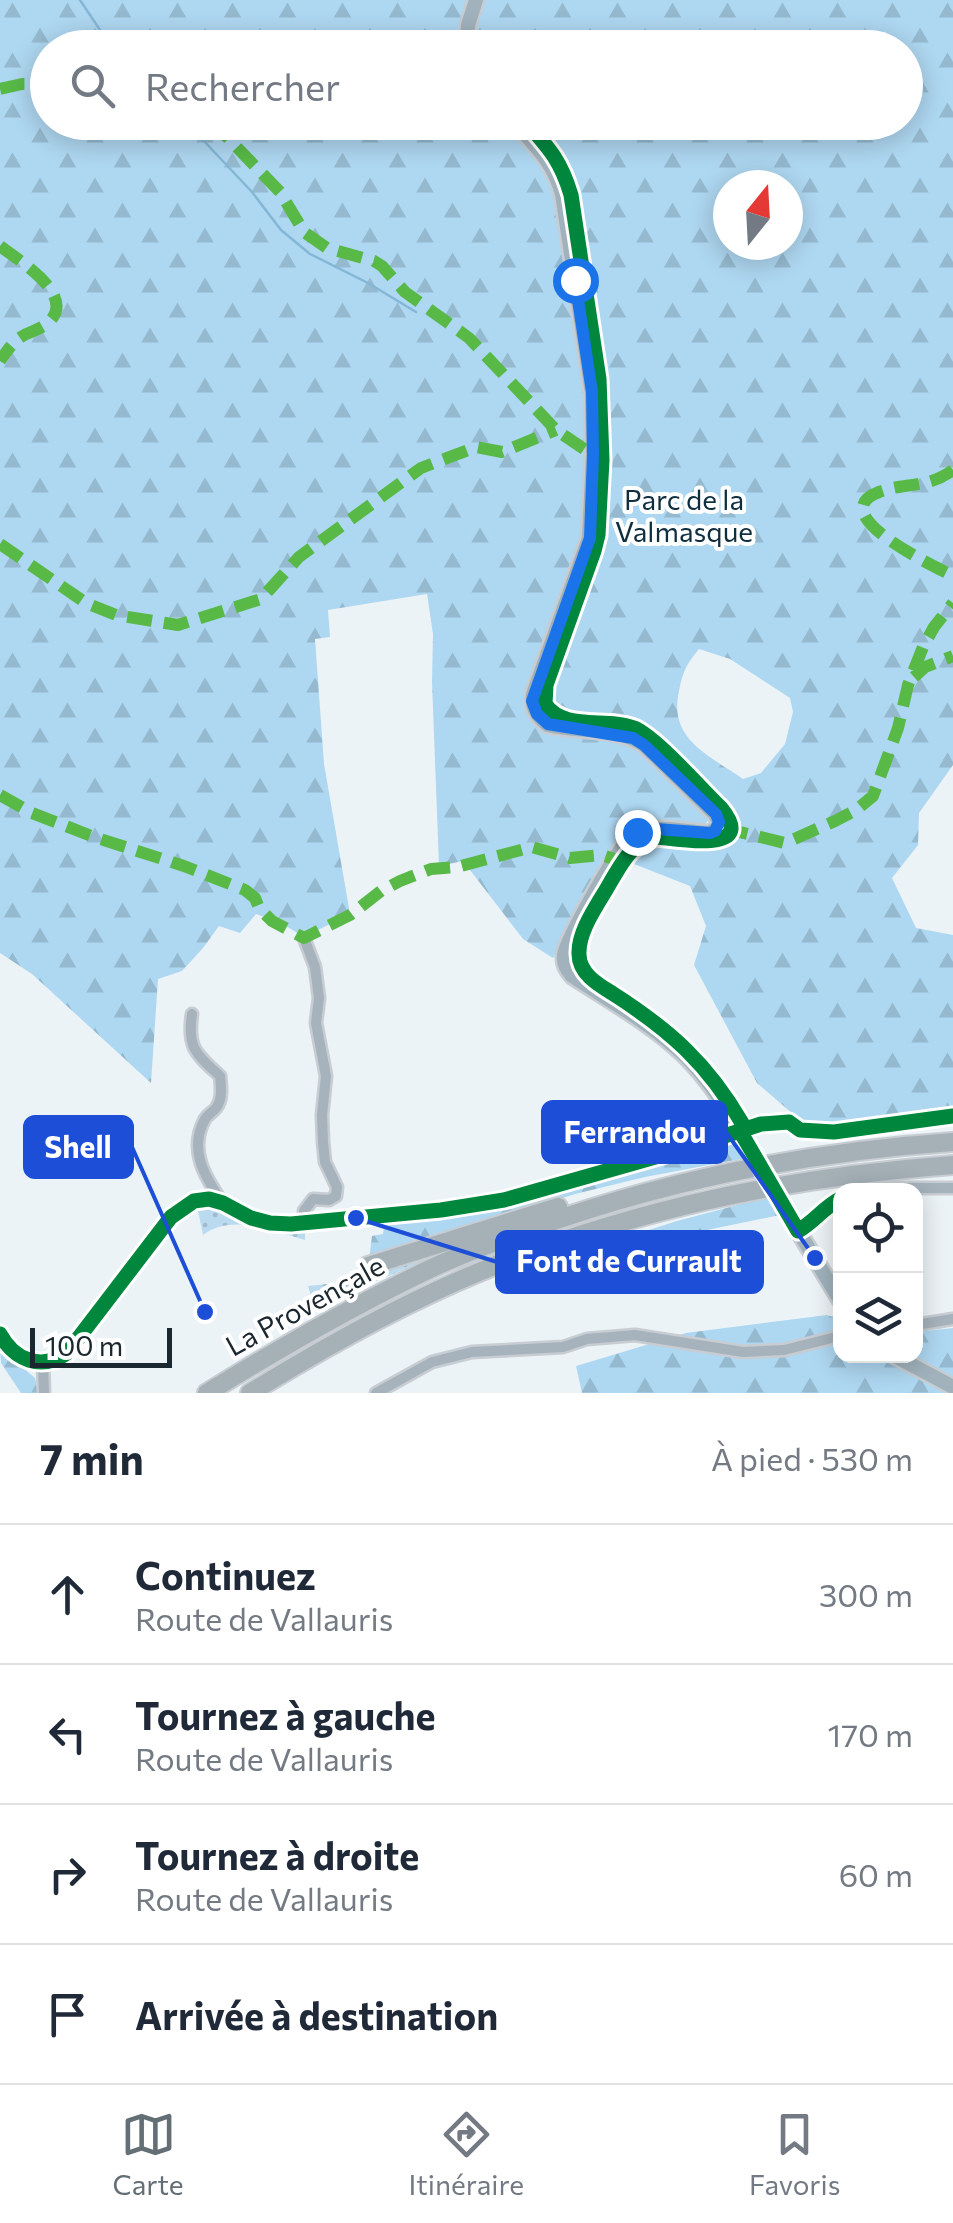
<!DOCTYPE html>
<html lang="fr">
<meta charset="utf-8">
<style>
:root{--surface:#fff;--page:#f2f2f3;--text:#1f2937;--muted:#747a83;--line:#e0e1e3;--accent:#646e75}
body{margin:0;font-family:Commissioner,sans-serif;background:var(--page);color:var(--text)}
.controls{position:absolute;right:30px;bottom:30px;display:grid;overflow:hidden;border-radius:20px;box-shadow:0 5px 25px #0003}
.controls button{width:90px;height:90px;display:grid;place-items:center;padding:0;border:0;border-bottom:2px solid var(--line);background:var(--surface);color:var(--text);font:50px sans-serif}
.compass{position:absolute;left:713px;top:170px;width:90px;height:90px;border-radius:50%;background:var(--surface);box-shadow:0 5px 25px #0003;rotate:18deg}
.scale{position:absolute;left:30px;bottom:25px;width:142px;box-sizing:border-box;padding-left:10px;border:5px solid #1b272f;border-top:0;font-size:28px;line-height:35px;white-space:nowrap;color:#1b272f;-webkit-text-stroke:8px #fff;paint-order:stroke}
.stop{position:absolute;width:30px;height:30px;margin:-22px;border:8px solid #1a73e8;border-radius:50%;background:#fff}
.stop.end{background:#1a73e8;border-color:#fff;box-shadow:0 2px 10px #0008}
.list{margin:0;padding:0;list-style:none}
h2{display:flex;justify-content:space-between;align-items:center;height:130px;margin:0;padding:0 40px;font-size:42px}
h2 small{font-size:32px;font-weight:400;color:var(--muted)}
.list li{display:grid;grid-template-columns:65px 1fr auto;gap:30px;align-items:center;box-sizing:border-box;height:140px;padding:0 40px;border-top:2px solid var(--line)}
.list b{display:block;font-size:38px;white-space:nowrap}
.list p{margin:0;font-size:32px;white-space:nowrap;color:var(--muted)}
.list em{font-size:32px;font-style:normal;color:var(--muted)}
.icon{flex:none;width:55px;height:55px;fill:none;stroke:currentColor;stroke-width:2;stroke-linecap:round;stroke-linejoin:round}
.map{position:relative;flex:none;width:953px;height:1393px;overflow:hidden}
.search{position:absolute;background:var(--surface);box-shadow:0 5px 25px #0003;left:30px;right:30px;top:30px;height:110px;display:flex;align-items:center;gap:25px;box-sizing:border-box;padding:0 35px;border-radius:55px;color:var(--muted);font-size:38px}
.sheet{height:690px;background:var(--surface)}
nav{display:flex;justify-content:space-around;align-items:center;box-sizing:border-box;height:140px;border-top:2px solid var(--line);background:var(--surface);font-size:28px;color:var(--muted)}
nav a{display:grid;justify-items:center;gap:5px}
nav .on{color:var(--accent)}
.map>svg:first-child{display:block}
.green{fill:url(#green-dots)}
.forest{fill:url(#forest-firs);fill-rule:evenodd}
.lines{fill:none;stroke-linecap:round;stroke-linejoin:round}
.stream{stroke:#84b7d6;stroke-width:2.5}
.minor-casing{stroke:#c7cdd2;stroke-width:15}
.secondary-casing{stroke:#c7cdd2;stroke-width:19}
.motorway-casing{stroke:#c7cdd2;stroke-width:22}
.minor{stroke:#a6b3bc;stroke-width:10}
.secondary{stroke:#a1b2bc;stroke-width:14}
.motorway{stroke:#a5b1b7;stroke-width:18}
.secondary-bridge-casing{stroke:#c7cdd2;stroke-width:19;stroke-linecap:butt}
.secondary-bridge{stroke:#a1b2bc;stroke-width:14}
.quiet{stroke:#58b947;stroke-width:12;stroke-dasharray:25 12;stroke-linecap:butt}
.cycleway-casing{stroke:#fff;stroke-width:21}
.cycleway{stroke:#00873e;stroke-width:15}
.route{stroke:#1a73e8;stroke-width:12}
.labels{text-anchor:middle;stroke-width:8;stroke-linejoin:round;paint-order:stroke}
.park-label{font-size:28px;fill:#0f2f41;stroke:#fff}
.street-label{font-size:28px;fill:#1b272f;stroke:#fff}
.leader{fill:none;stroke:#1d4ed8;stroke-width:4}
.callout-dot{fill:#1d4ed8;stroke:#fff;stroke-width:4}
.callout{fill:#1d4ed8;stroke:#1d4ed8;stroke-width:4}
.callout-label{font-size:30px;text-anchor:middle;font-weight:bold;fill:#fff}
</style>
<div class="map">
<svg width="953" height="1393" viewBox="0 0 953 1393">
<defs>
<pattern id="green-dots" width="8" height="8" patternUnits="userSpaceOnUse" patternTransform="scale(2.5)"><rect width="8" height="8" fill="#badaef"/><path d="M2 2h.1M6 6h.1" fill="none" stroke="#9fbbcd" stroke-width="1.8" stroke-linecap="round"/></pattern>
<pattern id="forest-firs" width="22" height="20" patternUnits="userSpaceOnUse" patternTransform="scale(2.5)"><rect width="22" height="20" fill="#aed7f1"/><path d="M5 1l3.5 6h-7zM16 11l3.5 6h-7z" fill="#95b9cf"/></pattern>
</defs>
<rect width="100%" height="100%" fill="#ecf3f7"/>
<path class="green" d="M201,1202L305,1227V1240C273,1231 233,1213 203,1235L198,1211L183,1214L174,1221L179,1214Z
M454,1248L377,1281L323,1309L320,1303L303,1313L305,1298L311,1296L308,1286L346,1282L381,1268Z"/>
<path class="forest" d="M0,0H468L460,22V47L48,48V122L505,123L543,167L551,184L562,239L585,391L586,425L582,536L525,694C519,751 599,728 631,746C640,751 648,760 655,767C671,781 686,795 702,809L709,820L704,825L649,820C635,824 624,832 615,842L553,958L523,939L463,861L439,866L432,682L433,634L427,594L328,610L330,637L315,639L324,764L350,914L304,937L281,923L256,914L240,933L219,926L203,948L182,971L158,979L151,1083L32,974L0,953Z
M483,0H953V765L919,813L918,845L892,878L916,928L953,935V1106L834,1126L808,1127L757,1083L694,965L706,926L690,886L634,864C660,820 708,865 733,833L731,818L673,760L644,735L619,726L558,717L551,714L542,704L544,686L597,533L601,472L600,427L597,380L568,188L555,158L525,123L906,122V48H475L477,22ZM728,185H788V245H728ZM699,649L730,659L790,698L793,712L785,744L761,773L743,779C709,755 668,740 679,691C683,671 686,665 699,649Z
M735,1139L746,1158L645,1177L575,1194L369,1260L372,1236L383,1234L385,1221L489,1206L639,1167Z
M768,1197L780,1215L707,1230L547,1275L583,1251L677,1221Z
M827,1315L840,1319V1356H916V1332L953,1328V1393H582L576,1366L686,1333Z
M0,1348L35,1378L38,1393H21L1,1363Z"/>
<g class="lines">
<path class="stream" d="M80,0L112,48
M186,122L252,192L281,230L310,254L368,283L416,312"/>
<defs>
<path id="minor" d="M304,938L315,967L319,998L316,1023L326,1076L322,1115L323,1142L325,1162L337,1187L336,1196L329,1200L313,1199L304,1211L305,1223
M192,1014C187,1048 196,1054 220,1076C221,1086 223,1099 216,1108C213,1112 208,1114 205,1119C188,1150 205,1177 222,1202
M868,1190L879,1188H953
M798,1231C814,1222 824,1207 840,1199
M916,1325L953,1319
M0,1334C14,1360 41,1371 67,1353L171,1217L194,1201L209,1199L223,1203L251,1218L270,1223L291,1224L441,1210L504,1200L694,1146L761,1124L789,1122L800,1130L834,1132L953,1116
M43,1363L44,1393
M376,1393L432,1362L472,1352L563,1347L587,1339L635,1335L743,1352L784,1350L840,1336"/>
<path id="secondary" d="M467,48L468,25L476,0
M514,122C536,147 553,162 562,194L592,393L593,455L589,538L533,694C531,707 537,717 548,725C579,733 616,726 644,745L715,814L719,822L718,827L710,833C687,833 654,822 633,835C620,843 566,940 564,955C563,964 567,970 572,976C610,1001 650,1023 683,1054C708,1078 727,1109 744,1138
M789,1216L840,1300
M895,1356L953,1387"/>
<path id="motorway" d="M368,1266L558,1207
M207,1393C280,1348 354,1305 432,1268C464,1253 498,1241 531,1229C669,1179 806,1152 953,1142
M250,1393C323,1348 399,1305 479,1272C633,1209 787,1177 953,1165"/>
</defs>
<use href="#minor" class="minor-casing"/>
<use href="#secondary" class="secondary-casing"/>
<use href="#motorway" class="motorway-casing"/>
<use href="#minor" class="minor"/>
<use href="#secondary" class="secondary"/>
<use href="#motorway" class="motorway"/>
<defs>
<path id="secondary-bridge" d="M744,1138L789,1216"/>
</defs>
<use href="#secondary-bridge" class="secondary-bridge-casing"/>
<use href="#secondary-bridge" class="secondary-bridge"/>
<path class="quiet" d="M0,89L22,84H48
M210,122L225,135L280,192L304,232L327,248L374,261L382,266L405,292L469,338L556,430L593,455
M0,246C19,261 77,295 49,322C40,330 30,331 21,337C12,343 6,352 0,361
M953,470C927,489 906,482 879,492C821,514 936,567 953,576
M0,544L86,603L116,615L178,625L261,599L299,557L421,468L476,447L502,452L556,430
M914,677L925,667L953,656
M0,795L32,813L94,837L184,866L245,890L255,898L259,908L272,921L304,938L350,915L381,891L400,881L431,869L457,867L532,847L570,858L602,855L614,859
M723,828L785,843L835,821L856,810L873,796L898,728L908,685L923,647L934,627L953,603"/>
<defs>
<path id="cycleway" d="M526,122C549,148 561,161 571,195L599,379L602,460L598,535L594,551L546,685L545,704C564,732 606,717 634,728C657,738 700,788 721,808C759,854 679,839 658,837C632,841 622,863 610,883C599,903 578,930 579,954C579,973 597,984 612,993C670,1030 708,1064 742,1123L740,1131
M740,1131L798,1231C814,1222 824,1207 840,1199
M0,1334C14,1360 41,1371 67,1353L171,1217L194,1201L209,1199L223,1203L251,1218L270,1223L291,1224L441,1210L504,1200L694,1146L761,1124L789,1122L800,1130L834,1132L953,1116"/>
</defs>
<use href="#cycleway" class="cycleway-casing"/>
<use href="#cycleway" class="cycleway"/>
</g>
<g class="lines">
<path class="route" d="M575,280L592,392L593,455L590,538L532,701L537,714L548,724L633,738L644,745L716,814L719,822L715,831L710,833L656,829L637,832"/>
</g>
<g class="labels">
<g class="park-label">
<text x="684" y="510">Parc de la<tspan x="684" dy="32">Valmasque</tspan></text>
</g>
<g class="street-label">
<text transform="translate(305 1306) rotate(-29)" y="10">La Provençale</text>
</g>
</g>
<path class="leader" d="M815 1258L726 1132M205 1312L132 1147M356 1218L497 1262"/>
<g class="callout-dot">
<circle cx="815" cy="1258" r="10"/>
<circle cx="205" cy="1312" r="10"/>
<circle cx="356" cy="1218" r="10"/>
</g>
<g class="callout">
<rect x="543" y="1102" width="183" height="60" rx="10"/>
<rect x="25" y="1117" width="107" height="60" rx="10"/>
<rect x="497" y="1232" width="265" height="60" rx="10"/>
</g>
<g class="callout-label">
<text x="635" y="1143">Ferrandou</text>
<text x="78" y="1158">Shell</text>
<text x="629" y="1272">Font de Currault</text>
</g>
</svg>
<div class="controls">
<button><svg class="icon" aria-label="locate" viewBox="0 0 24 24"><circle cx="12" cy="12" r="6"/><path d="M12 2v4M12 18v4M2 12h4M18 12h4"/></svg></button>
<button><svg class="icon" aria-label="layers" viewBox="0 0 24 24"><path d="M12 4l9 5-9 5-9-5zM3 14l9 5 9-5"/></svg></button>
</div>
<svg class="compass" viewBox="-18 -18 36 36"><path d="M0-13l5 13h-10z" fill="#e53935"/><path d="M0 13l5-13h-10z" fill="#747a83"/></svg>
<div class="scale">100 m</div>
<div class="stop" style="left:575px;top:280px"></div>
<div class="stop end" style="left:637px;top:832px"></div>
<div class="search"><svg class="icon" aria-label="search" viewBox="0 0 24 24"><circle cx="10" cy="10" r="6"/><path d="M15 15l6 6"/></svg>Rechercher</div>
</div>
<section class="sheet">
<h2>7 min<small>À pied · 530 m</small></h2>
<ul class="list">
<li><svg class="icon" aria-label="ahead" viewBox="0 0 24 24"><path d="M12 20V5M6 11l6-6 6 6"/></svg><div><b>Continuez</b><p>Route de Vallauris</p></div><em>300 m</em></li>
<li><svg class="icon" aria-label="left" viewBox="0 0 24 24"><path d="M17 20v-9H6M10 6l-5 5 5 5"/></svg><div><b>Tournez à gauche</b><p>Route de Vallauris</p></div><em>170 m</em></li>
<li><svg class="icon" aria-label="right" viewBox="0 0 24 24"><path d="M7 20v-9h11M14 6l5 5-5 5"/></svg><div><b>Tournez à droite</b><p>Route de Vallauris</p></div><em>60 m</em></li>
<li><svg class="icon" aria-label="arrive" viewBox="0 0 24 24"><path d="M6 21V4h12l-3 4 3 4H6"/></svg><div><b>Arrivée à destination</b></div></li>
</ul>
</section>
<nav>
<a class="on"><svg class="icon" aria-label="map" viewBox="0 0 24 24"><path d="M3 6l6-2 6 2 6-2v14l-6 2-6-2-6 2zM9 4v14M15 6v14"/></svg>Carte</a>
<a><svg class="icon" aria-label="directions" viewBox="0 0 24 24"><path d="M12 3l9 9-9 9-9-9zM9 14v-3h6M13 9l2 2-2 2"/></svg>Itinéraire</a>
<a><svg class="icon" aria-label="saved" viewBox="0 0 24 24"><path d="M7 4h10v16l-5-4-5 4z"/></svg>Favoris</a>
</nav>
